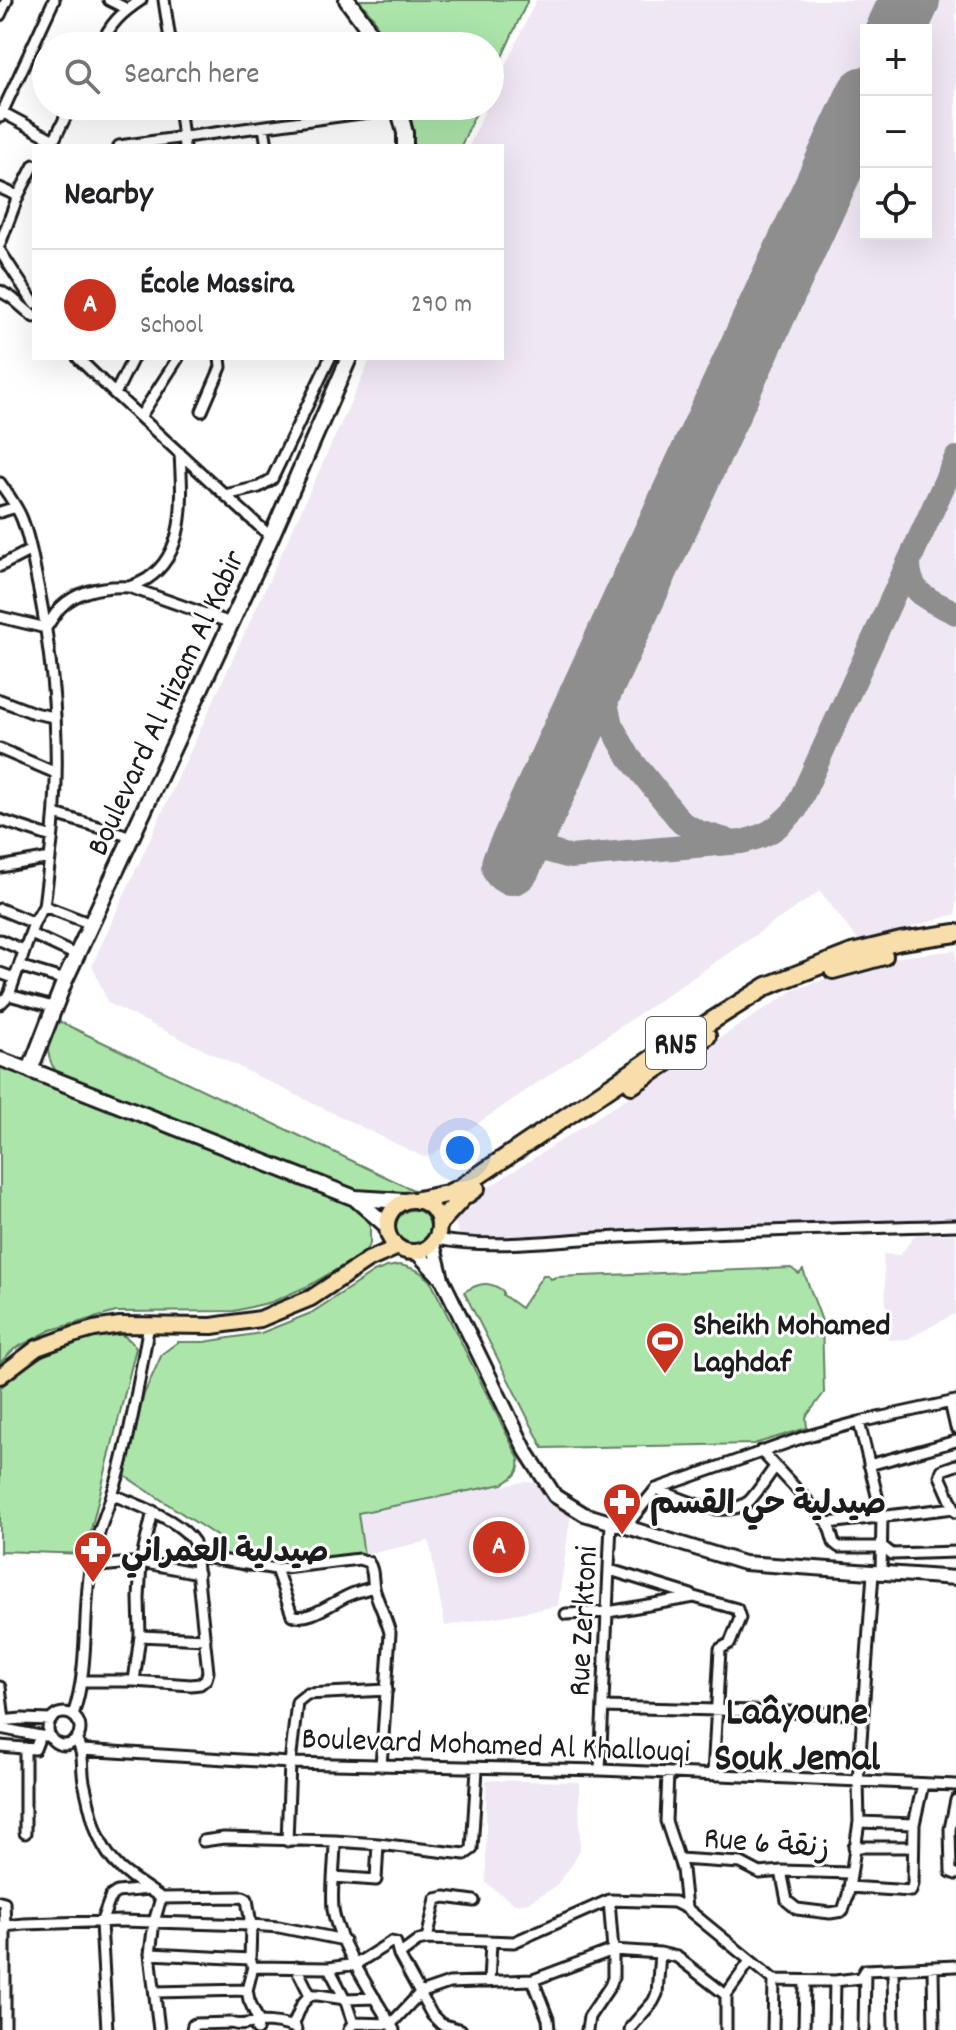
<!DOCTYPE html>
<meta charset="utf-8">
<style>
:root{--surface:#fff;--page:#f6f6f6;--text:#202124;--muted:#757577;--line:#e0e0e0;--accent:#c8321e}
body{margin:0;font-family:Dekko,"Playpen Sans Arabic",sans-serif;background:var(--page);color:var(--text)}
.controls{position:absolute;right:24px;top:24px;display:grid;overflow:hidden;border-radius:0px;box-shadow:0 8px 32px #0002}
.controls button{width:72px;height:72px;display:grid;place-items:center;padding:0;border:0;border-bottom:2px solid var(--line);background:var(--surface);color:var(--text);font:40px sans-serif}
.you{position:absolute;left:460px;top:1150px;width:28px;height:28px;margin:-20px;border:6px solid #fff;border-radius:50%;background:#1a73e8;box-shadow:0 0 0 12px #1a73e833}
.badge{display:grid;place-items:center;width:52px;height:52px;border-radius:50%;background:var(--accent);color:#fff;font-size:26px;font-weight:700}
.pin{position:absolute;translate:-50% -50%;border:4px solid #fff;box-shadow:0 2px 8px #0006}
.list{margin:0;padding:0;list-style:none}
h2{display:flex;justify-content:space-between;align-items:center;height:104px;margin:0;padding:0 32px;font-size:34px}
h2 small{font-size:26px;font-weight:400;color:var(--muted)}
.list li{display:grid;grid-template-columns:52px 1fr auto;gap:24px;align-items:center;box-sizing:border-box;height:112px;padding:0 32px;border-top:2px solid var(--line)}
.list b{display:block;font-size:30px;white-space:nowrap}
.list p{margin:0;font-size:26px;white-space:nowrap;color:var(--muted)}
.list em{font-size:26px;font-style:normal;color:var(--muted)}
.icon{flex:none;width:44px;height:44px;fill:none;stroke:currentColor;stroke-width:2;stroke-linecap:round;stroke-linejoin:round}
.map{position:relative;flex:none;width:956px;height:2030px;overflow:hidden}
.search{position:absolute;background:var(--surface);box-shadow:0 8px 32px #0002;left:32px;top:32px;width:472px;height:88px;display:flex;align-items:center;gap:20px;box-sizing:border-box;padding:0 28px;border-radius:44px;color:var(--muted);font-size:30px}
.panel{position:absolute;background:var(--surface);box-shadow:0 8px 32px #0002;left:32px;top:144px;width:472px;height:216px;border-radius:0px}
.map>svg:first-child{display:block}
.built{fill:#f0e7f4;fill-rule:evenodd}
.green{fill:#ace5aa;stroke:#648063;stroke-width:2}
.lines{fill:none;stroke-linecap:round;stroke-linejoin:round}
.taxiway{stroke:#8e8e8e;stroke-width:24}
.runway{stroke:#8e8e8e;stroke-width:60}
.minor-casing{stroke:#1c1c1c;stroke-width:15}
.tertiary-casing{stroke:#1c1c1c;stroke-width:18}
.secondary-casing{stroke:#1c1c1c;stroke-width:20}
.primary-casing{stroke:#1c1c1c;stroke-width:20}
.trunk-casing{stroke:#1c1c1c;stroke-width:22}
.minor{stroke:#fff;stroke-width:9}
.tertiary{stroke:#fff;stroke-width:12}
.secondary{stroke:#fff;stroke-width:14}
.primary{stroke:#f8deab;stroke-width:14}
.trunk{stroke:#f8deab;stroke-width:16}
.labels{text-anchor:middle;stroke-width:6;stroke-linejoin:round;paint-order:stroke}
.shield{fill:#fff;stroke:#606060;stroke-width:2}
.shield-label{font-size:30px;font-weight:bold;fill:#1c1c1c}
.street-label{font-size:32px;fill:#1c1c1c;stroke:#fff}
.poi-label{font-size:32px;font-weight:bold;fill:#1c1c1c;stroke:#fff;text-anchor:start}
.district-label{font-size:40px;font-weight:bold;fill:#1c1c1c;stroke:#fff}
</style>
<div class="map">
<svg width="956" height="2030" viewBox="0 0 956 2030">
<rect width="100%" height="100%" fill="#fff"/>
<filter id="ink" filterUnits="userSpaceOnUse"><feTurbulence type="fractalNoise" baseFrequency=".0125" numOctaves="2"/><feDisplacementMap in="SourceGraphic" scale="16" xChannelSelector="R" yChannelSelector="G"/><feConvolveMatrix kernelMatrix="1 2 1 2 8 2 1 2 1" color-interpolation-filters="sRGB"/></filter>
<g filter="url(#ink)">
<path class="built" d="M536,0H956V914L859,942L820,891L430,1156L423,1157L108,1003L92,965L371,358H502V146H469L487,106H490V99ZM926,30V234H866V30Z
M956,950V1222L469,1240L461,1237L456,1227L455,1218L458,1207L794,990L847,971L893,958Z
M956,1234V1313L908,1339L888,1340L883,1254L900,1255L915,1235Z
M525,1482L539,1483L571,1513L558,1606L445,1626L429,1541L364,1555L357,1513L461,1492Z
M486,1780L579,1782L580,1849L572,1865L555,1887L529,1902L514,1904L486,1883Z"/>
<path class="green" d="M359,0H528L490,83V46H386L373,17Z
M408,106H479L461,146H414L413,128Z
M56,1020L426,1196L365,1195L62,1079C44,1059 45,1044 56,1020Z
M0,1067L352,1205L363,1212L370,1222V1244L363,1254L308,1286L272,1302L234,1311L116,1312L51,1330L14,1349L0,1363Z
M396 1227a17 17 0 1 1 34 0a17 17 0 1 1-34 0Z
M399,1265C414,1268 423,1271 432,1284L519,1459C521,1473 514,1477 503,1484L358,1513L364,1555L281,1572H246L219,1561L221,1539L125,1476L144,1394L162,1354L178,1342H204L261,1333L311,1313L374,1272L387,1267Z
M791,1268L799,1274L803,1270L822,1321L824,1393L806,1417L807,1428L754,1444L543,1448L464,1292C479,1283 489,1280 503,1291V1295L521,1308L543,1275H547L551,1279L556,1277Z
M108,1334C123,1334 128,1336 136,1348L85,1554L1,1551L0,1554V1388C38,1355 59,1343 108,1334Z"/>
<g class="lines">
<path class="taxiway" d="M909,561C908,595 930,600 956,613
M610,650L603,680L605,698L611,725L629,757L682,823L699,832L726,840
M521,843L570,857L741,842C768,836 777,829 796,809L956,458"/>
<path class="runway" d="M896,30L910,0
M511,865L866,96"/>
<defs>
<path id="minor" d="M109,0L127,9
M164,0L171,46
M0,15L7,0
M100,46C111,23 120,14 141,0
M179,106L184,146
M0,111L54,140
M0,117L54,0
M264,127L267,146
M51,146L71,106
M119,146L398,108
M0,188L18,196L0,244
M18,196L34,165
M0,251L34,303
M0,291L12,298L34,317
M78,358L115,394L271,537
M115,394L133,358
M202,411L221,367L220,358
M140,417L178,358
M0,483C8,494 17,506 22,519C31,542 34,567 39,590C56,678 62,769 50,858L0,867
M225,495L259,487L272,479L330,358
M0,512L16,507
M0,566L31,550
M129,587C135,585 142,582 147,579C188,552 182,495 180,453
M0,617L46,628C51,621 55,613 61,607C79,590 106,586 129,587L231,623
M0,700L34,713L54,717
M0,749L56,773
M55,814L132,837
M0,820L52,837
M50,858L44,906L91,924
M0,909L34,923
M31,934L76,955
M0,940L23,950
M19,966L65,980
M0,973L14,978
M9,995L53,1007
M0,1004L9,995L34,923L44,906
M436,1239C495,1250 559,1239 619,1237C732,1231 844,1229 956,1225
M950,1402L956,1428
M859,1422L882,1516L881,1574
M761,1451L828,1523L834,1543L839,1547H883L892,1554L956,1552
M869,1465L956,1441
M956,1465L942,1470L940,1476L956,1512
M656,1489C682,1498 721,1521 748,1502C755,1496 768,1476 775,1467
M828,1523L954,1508
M626,1526L656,1489L804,1437L859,1422L956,1401
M197,1556L276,1569L292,1615C309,1623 336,1599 354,1593C360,1591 367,1589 374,1587
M90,1567L141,1562L198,1573
M276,1569L359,1559L368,1562C374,1570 372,1578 374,1588C378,1603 386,1617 390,1633L381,1766
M610,1570L691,1595
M566,1614L608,1612L694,1597L737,1609L740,1618L730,1643L720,1649L713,1775
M140,1636L205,1639
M81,1681H134L191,1685L200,1684L206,1679L208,1672L194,1542C180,1520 136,1504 113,1495
M134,1681L140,1636L139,1598L141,1562L153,1511
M0,1687L4,1720
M603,1707L863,1714
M48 1729a16 16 0 1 1 32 0a16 16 0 1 1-32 0Z
M73,1715C89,1669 83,1617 90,1569C95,1535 111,1503 120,1470C133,1422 140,1373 149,1325
M0,1721L22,1719L51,1720
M0,1728L40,1736H50
M76,1739C85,1755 81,1765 84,1782C91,1812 96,1846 120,1868C132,1879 148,1888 161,1898L154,1922L150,1954L159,2030
M0,1746L35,1749L40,1736
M25,1748V1833
M82,1750L290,1763L600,1770L956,1785
M600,1770L611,1523
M668,1773L666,1821L682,1869L686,1908
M956,1800L950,1829L951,1872L956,1874
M859,1822L914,1824
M203,1841L224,1838L335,1841L378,1844L465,1854L472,1849L477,1769
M287,1841L290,1763L297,1702L307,1694L387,1690
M335,1841C335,1862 331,1889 333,1909C337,1942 377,2001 394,2030
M854,1847H913
M679,1859L741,1863L760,1873L781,1871L850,1873
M781,1871L787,1901L797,1909L830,1913L843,1911L848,1895L859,1822L858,1782L873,1573
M334,1877L376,1880L378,1844
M849,1887L911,1891L913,1884L914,1824L923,1784
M161,1898L243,1897L247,1899L251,1925L250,1959L253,1967L247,1990L249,2000L259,2022L257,2030
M0,1901L4,1902L5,1926H0
M427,1939L436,1899L445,1897L474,1901
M150,1954L250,1959
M253,1967L329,1968L356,1964L391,1942L396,1943L399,1955
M296,1967L310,1995
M329,1968L345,1999L375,1998
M933,1968L934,2030
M893,1970L894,2030
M533,1980L548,2019L549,2030
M489,1982L491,1942
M155,1992L247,1990
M5,2030V1926L24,1924L122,1921L251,1925L279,1927L344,1940
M107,2030L101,1923L111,1896L117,1892L149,1889
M192,2030L193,2025L195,2024L232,2023C241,2027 249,2023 260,2022C272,2022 283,2023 295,2028
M296,2030L294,2023L302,2004L310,1995H318L345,1999L353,2023
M349,2030L353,2023L391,2024L420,1993L449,1983L533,1980L613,1950L660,1953L677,1957L726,1995
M461,2030L441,2024L432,2015L399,1955L418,1941L427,1939L514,1942L609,1900L674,1902L686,1908L774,1980L835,1981L860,1978L865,1970L956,1966
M587,2030L589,2017L610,1986L613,1978V1950L609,1900
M630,2030L631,2027L653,2002L657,1994L660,1953
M726,2030V1995L750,1961
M773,2030L774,1980
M804,2030L805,1981
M834,2030L835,1981
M864,2030L865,1970"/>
<path id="tertiary" d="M0,1059L30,1070
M433,1243L442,1279L526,1451L555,1496L584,1514L744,1563L956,1578
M416,1252L439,1276"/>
<path id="secondary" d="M347,0L364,23L375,46
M398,106L405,133V146
M349,358L271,537L65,980L30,1070L355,1198L404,1201
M356,1199L387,1226"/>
<path id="primary" d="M387 1226a26 26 0 1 1 52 0a26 26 0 1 1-52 0Z
M0,1376L37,1348L73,1335L94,1329L120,1325L212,1326L260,1319L311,1298L368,1260L398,1247"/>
<path id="trunk" d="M833,970L884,956
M632,1085L707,1036
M418,1200L447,1194L460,1188L659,1054L767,986L852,953L901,941L956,933
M440,1222L462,1198L476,1188"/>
</defs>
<use href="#minor" class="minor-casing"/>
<use href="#tertiary" class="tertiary-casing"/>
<use href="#secondary" class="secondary-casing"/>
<use href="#primary" class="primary-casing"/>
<use href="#trunk" class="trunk-casing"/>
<use href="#minor" class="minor"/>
<use href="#tertiary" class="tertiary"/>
<use href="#secondary" class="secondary"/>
<use href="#primary" class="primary"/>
<use href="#trunk" class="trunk"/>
</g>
</g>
<defs>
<symbol id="stadium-pin" viewBox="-11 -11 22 30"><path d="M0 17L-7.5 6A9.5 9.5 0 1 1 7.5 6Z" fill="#c8321e" stroke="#fff"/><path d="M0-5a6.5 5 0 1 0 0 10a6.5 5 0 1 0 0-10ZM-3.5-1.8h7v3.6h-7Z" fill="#fff"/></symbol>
<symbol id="pharmacy-pin" viewBox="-11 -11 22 30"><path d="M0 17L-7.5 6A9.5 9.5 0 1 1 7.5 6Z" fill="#c8321e" stroke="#fff"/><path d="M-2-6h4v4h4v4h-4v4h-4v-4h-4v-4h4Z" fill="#fff"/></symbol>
</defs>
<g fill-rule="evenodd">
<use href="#stadium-pin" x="643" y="1319" width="44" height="60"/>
<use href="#pharmacy-pin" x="600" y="1480" width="44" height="60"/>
<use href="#pharmacy-pin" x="71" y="1528" width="44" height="60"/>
</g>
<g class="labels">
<rect class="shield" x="646" y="1017" width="60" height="52" rx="6"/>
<g class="shield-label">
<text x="676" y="1053">RN5</text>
</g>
<g class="street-label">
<text transform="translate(164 702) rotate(-65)" y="11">Boulevard Al Hizam Al Kabir</text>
<text transform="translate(581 1621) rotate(-87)" y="11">Rue Zerktoni</text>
<text transform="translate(496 1743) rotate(2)" y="11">Boulevard Mohamed Al Khallouqi</text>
<text transform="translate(767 1841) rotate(5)" y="11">Rue 6 زنقة</text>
</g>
<g class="poi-label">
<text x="693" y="1334">Sheikh Mohamed<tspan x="693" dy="37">Laghdaf</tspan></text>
<text x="650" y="1513">صيدلية حي القسم</text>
<text x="121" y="1561">صيدلية العمراني</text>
</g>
<g class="district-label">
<text x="797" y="1723">Laâyoune<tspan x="797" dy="46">Souk Jemal</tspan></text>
</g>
</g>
</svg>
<div class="controls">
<button>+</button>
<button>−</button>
<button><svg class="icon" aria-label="locate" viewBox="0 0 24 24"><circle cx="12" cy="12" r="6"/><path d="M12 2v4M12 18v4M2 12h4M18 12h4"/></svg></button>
</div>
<div class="you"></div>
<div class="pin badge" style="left:499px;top:1547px">A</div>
<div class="search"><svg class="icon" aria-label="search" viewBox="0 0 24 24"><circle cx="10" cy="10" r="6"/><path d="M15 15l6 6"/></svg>Search here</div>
<section class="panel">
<h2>Nearby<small></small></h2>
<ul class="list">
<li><span class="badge">A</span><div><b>École Massira</b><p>School</p></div><em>290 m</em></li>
</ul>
</section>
</div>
